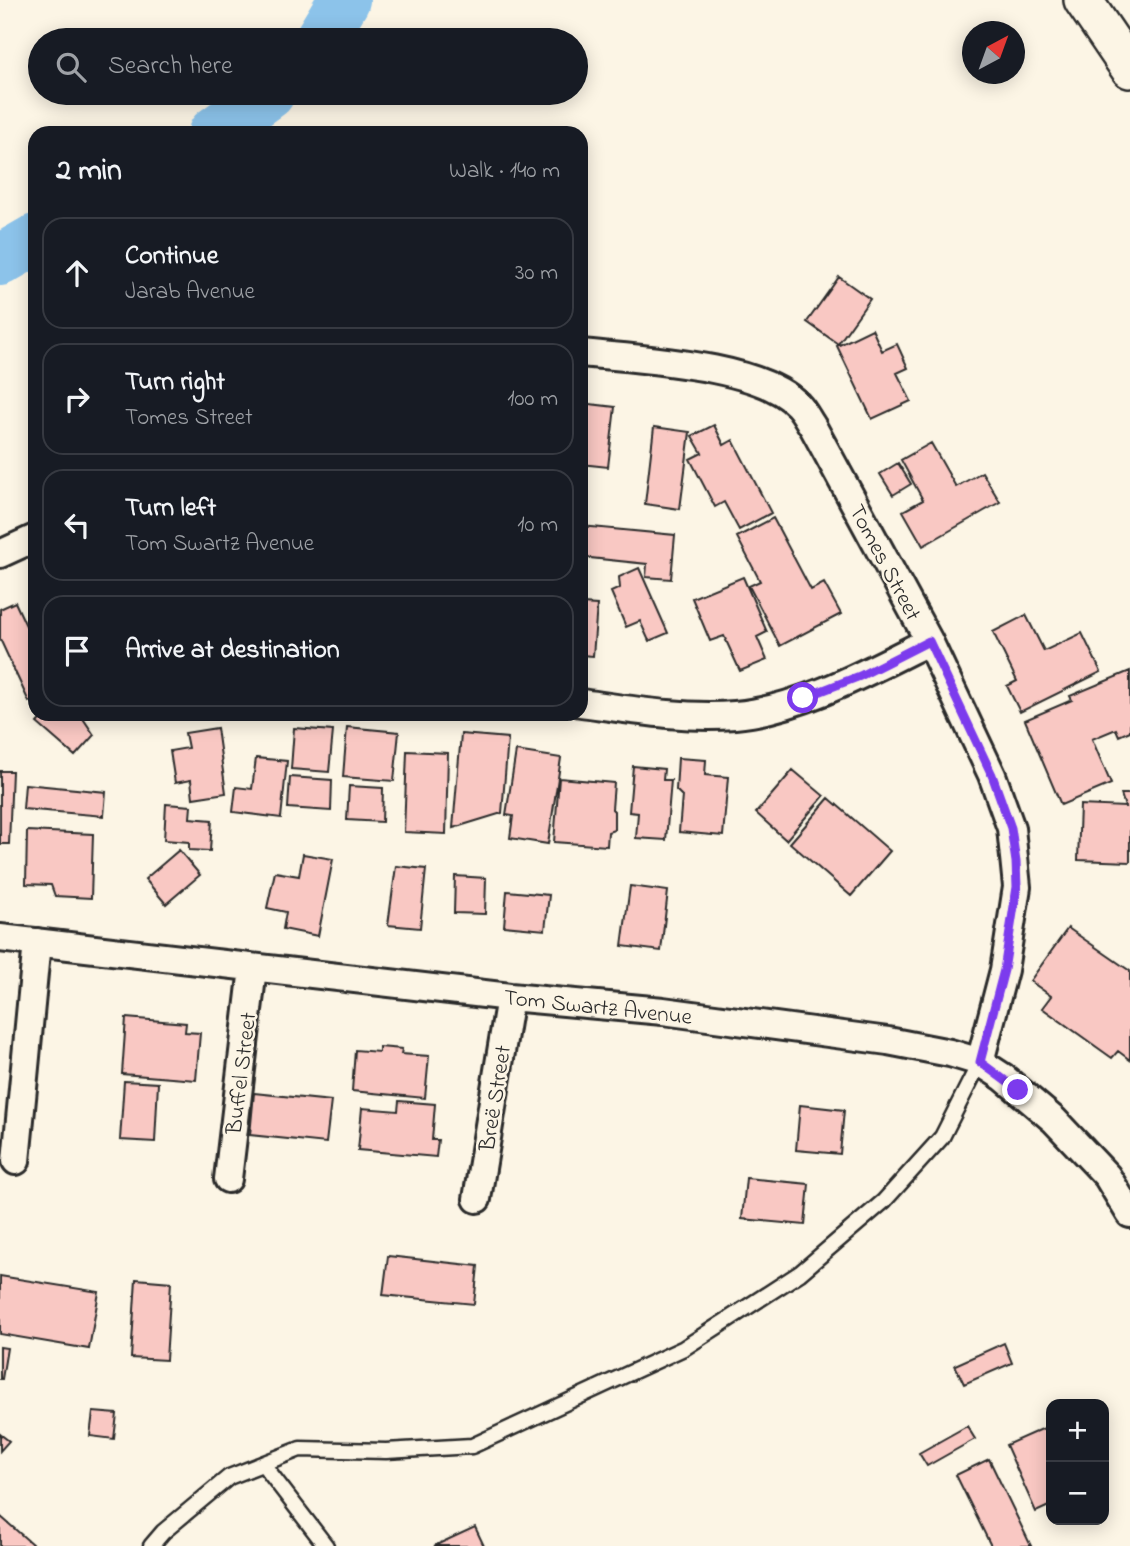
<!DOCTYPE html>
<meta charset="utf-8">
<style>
:root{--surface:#171b24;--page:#242831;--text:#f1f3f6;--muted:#9ea1a6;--line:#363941}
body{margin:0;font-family:"Indie Flower",sans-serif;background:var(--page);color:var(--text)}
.controls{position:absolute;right:21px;bottom:21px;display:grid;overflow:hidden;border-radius:14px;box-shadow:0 4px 18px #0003}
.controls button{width:63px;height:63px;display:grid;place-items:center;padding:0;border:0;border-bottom:2px solid var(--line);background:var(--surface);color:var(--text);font:35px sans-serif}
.compass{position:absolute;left:962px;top:21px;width:63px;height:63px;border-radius:50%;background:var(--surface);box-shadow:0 4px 18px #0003;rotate:41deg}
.stop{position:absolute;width:21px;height:21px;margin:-16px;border:5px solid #7c3aed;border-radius:50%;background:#fff}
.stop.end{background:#7c3aed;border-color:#fff;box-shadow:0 2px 7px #0008}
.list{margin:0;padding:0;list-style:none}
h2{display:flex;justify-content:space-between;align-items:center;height:91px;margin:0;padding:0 28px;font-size:30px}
h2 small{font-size:23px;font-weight:400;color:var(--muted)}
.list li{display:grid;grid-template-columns:46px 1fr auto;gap:21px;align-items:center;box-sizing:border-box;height:112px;margin:0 14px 14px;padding:0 14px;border:2px solid var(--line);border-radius:21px}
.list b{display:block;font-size:26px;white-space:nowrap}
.list p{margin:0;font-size:23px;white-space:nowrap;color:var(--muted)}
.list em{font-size:23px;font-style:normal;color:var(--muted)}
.icon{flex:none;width:38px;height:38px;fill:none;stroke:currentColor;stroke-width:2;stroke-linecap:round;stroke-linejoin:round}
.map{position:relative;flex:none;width:1130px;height:1546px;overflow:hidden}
.search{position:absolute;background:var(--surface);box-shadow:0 4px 18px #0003;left:28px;top:28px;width:560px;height:77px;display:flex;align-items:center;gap:18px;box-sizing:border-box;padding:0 24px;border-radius:38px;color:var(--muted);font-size:26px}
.panel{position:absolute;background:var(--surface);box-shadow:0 4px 18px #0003;left:28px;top:126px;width:560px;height:595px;border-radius:21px}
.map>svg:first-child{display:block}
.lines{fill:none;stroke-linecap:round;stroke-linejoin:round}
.river{stroke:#8cc3ea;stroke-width:52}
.building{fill:#f9c8c3;stroke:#2b2b2b;stroke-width:2}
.service-casing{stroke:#2b2b2b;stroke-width:19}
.minor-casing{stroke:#2b2b2b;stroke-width:32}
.secondary-casing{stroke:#2b2b2b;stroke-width:42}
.service{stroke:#fcf5e5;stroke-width:14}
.minor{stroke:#fcf5e5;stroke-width:26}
.secondary{stroke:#fcf5e5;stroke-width:37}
.route{stroke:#7c3aed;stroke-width:9}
.labels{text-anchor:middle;stroke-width:5;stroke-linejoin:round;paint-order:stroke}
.street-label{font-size:23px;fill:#2b2b2b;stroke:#fcf5e5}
</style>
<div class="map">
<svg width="1130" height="1546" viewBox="0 0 1130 1546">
<rect width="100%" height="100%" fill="#fcf5e5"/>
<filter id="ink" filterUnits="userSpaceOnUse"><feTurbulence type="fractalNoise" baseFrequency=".0143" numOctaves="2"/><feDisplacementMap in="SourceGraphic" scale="14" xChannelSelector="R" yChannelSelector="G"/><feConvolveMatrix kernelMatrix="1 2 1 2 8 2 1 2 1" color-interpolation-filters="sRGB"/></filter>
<g filter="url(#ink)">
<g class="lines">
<path class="river" d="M320,40L344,0
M214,133L269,93
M0,260L35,240"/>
</g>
<path class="building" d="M839,277L870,299L838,344L807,322Z
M872,329L882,351L897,344L908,368L897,373L911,401L872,419L837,346Z
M581,403L615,407L608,467L581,464Z
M714,425L724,445L733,440L771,513L739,530L724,502L715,507L690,459L702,453L692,436Z
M654,427L690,432L680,509L645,504Z
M931,443L956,487L982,472L1000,502L923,546L903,511L923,500L901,460Z
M898,463L911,484L893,495L880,474Z
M773,518L811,590L824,583L841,614L780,646L749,586L760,581L737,537Z
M581,526L675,535L671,579L646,577L647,564L581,557Z
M639,568L668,633L649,641L640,621L626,627L611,592L620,588L619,577Z
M743,577L767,632L757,637L767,660L740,671L724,636L710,641L692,598Z
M581,580H584L582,604L597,605L593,656L581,655Z
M15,602L28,630L35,627V699L29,702L0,639V609Z
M1026,615L1044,651L1082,633L1101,672L1020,712L1007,686L1017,681L993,632Z
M1130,671V731L1119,736L1116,729L1092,739L1111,784L1061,805L1025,720L1072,700L1070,696Z
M45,714H80L94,735L75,756L37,723Z
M347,727L399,732L394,781L343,777Z
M217,728L226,793L193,798L191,780L175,783L170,751L188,748L185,733Z
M294,728L333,731L329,772L291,769Z
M461,734L508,738L502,813L453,828Z
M407,751L448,753L446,834L404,832Z
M516,751L561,758L548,844L510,838L513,816L506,815Z
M256,758L287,761L281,818L233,812L236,787L252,789Z
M678,758L706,760L705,775L728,777L723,836L679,832L682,796L676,790Z
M633,766L664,769L663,780H671L666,840L636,838L638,813L629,812Z
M793,770L824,796L786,840L756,813Z
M0,771H12L9,844H0Z
M290,777L332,780L331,811L288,808Z
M559,778L614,783L612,809L614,811V830L608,832L607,846L554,842Z
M25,784L106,792L104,816L23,809Z
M349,786L383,788L382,822L347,820Z
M1121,794H1130V862L1078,860L1080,805L1125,807Z
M829,798L890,851L851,896L790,843Z
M166,804L191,806L190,818L212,820L210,851L189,850V842L164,840Z
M27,831L93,834L91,898L55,896L51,885L26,884Z
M179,850L200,875L166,904L145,879Z
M303,854L333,859L318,936L283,929L286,912L267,908L275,872L299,876Z
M396,866L426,869L420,928L388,925Z
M455,876L486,878L485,914L454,913Z
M630,886L668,891L661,951L622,946Z
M507,891L549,895L545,930L504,926Z
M1068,928L1130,971V1060L1118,1051L1112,1058L1042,1008L1051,996L1030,981Z
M126,1018L186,1023L185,1032L200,1033L196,1080L122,1074Z
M379,1047L402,1049L401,1054L429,1056L425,1098L352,1091L355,1050L379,1052Z
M124,1081L158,1083L155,1142L120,1140Z
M254,1093L331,1101L326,1143L250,1135Z
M399,1101L435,1104L432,1140H438L436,1157L358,1150L362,1108L398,1111Z
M800,1105L844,1110L840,1154L796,1150Z
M746,1178L809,1184L805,1225L742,1219Z
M388,1256L478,1266L474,1304L383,1295Z
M0,1276L99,1292L89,1349L0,1334Z
M136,1279L171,1282L166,1360L131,1358Z
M1004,1343L1012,1363L964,1384L955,1365Z
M0,1347L7,1348L2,1379H0Z
M93,1412L117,1414L114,1439L90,1436Z
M1051,1425V1505L1036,1512L1006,1445Z
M967,1426L975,1439L927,1466L919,1453Z
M0,1434L9,1441L0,1451Z
M989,1459L1031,1546H991L956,1475Z
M0,1516L32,1544L30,1546H0Z
M475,1527L484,1546H434Z"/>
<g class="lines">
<defs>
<path id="service" d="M263,1464L326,1546
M151,1546L163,1532L229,1477L300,1449L386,1451L472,1446L684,1348L800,1273L884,1201L942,1137L980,1062"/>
<path id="minor" d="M581,353C636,359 760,364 798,405C804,411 808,420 813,427L929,641L992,775L1011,828L1017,887L1004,970L980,1062
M0,554L35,538
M581,703C632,710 684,719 735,715C799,710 873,669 929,641
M0,938L510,997L663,1011L888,1041L950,1053L980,1062L1003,1077L1054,1120L1107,1176L1130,1214
M16,1161L37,942
M228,1179L253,968
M477,1199L510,997"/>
<path id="secondary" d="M1083,0L1130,69"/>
</defs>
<use href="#service" class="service-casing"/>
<use href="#minor" class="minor-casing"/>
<use href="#secondary" class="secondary-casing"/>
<use href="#service" class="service"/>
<use href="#minor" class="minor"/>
<use href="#secondary" class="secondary"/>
</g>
</g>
<g class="lines" filter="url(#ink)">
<path class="route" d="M803,698L860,676L929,641L992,775L1011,828L1016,862L1017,887L1004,970L980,1062L1018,1090"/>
</g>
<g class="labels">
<g class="street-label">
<text transform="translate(886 562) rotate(62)" y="8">Tomes Street</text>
<text transform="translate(598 1006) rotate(6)" y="8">Tom Swartz Avenue</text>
<text transform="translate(240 1073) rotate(-83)" y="8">Buffel Street</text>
<text transform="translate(494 1098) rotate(-81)" y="8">Breë Street</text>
</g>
</g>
</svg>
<div class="controls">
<button>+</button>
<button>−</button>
</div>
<svg class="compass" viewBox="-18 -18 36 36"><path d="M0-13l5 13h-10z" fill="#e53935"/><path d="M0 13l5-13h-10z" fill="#9ea1a6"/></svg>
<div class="stop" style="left:803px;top:698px"></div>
<div class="stop end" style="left:1018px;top:1090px"></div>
<div class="search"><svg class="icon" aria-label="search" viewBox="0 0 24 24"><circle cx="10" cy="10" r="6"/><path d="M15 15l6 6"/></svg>Search here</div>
<section class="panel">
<h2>2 min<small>Walk · 140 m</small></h2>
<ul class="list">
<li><svg class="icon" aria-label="ahead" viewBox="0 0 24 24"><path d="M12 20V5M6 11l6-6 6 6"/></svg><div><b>Continue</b><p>Jarab Avenue</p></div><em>30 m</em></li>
<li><svg class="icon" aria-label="right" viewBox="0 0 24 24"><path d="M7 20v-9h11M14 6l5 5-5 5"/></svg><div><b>Turn right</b><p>Tomes Street</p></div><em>100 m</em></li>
<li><svg class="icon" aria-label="left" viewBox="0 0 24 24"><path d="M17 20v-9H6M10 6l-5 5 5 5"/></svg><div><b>Turn left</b><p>Tom Swartz Avenue</p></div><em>10 m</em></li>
<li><svg class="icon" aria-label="arrive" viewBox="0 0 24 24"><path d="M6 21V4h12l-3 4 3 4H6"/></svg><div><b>Arrive at destination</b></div></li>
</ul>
</section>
</div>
